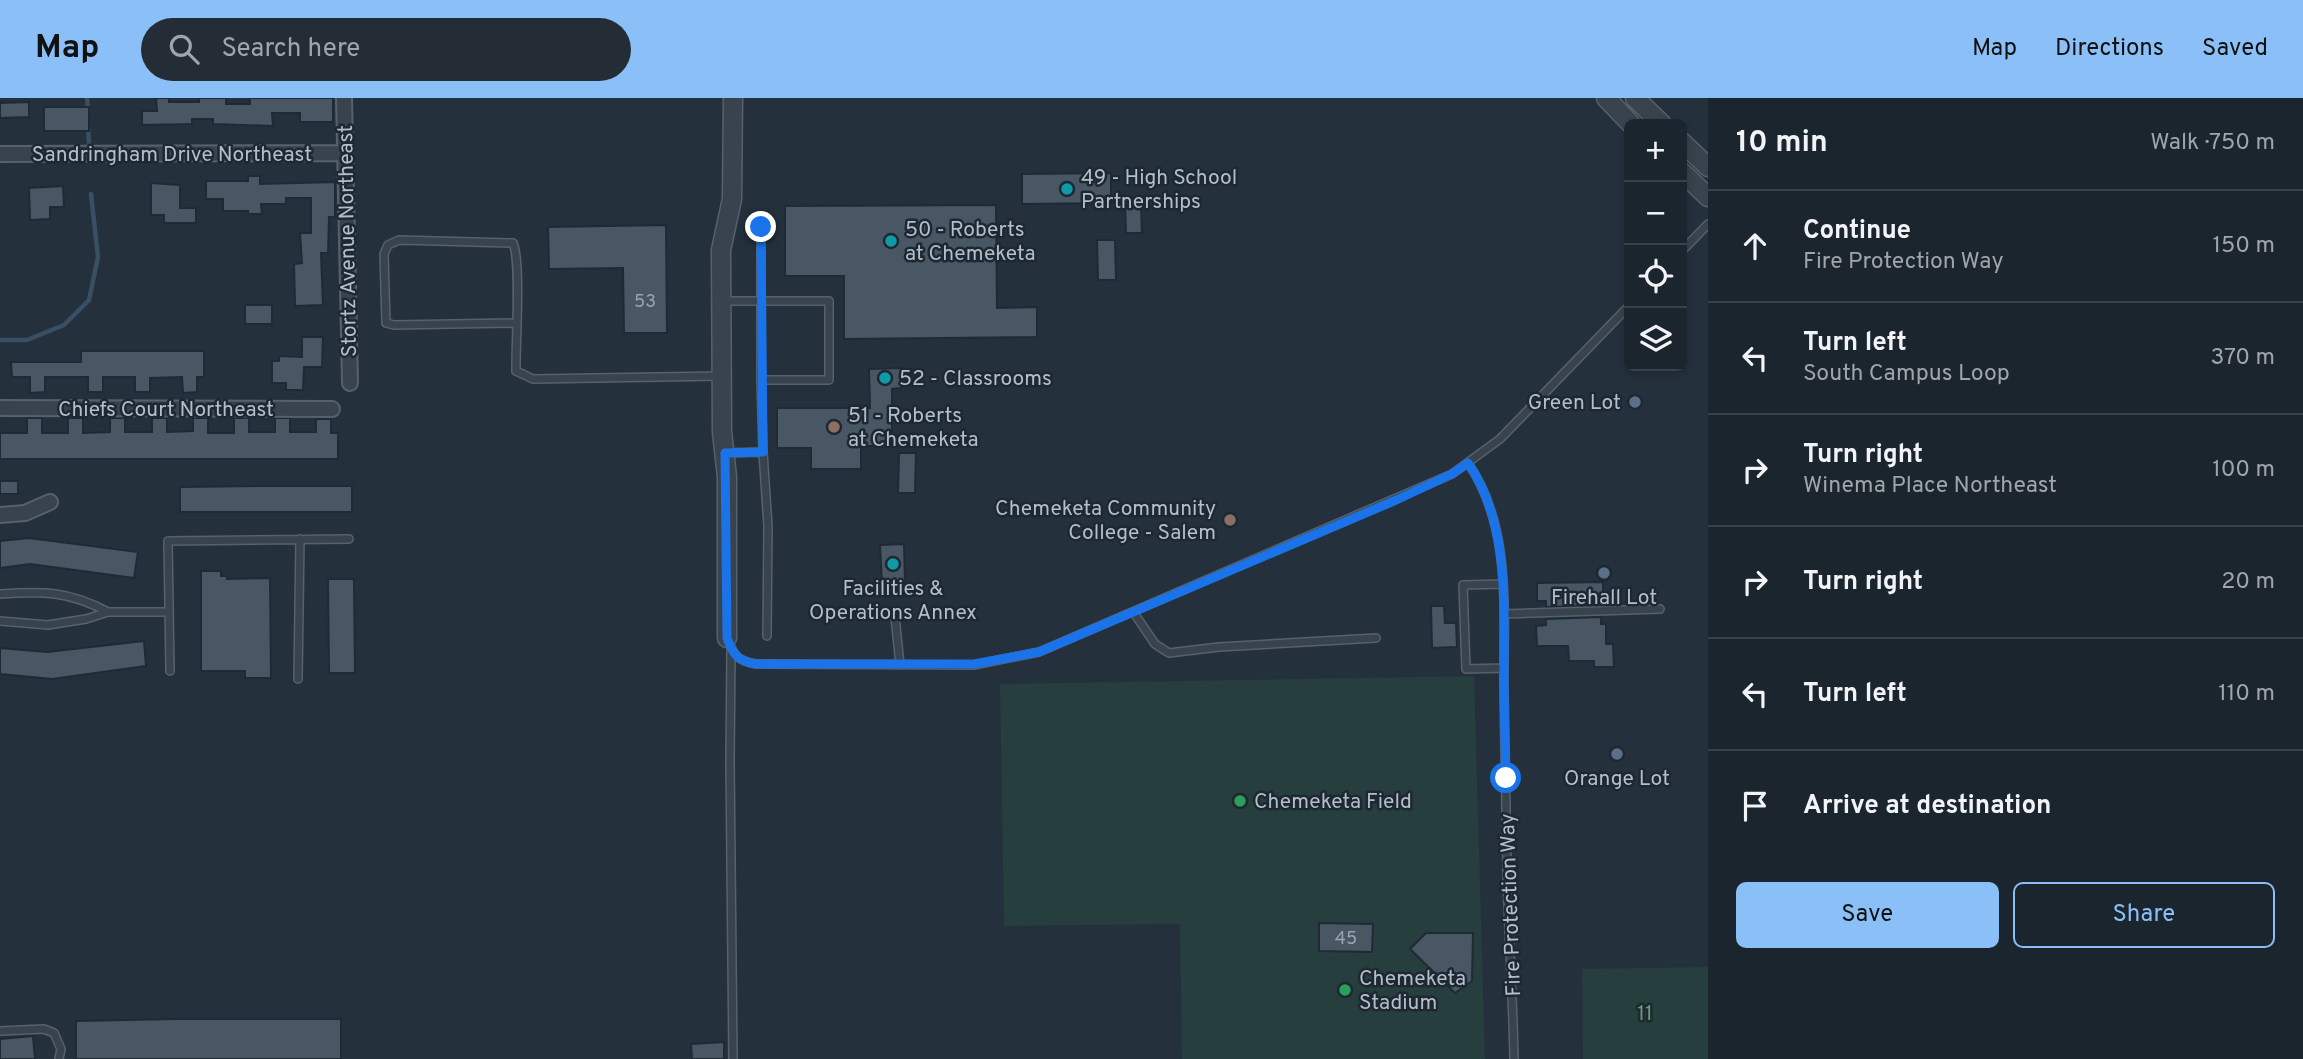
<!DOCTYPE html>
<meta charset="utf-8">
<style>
:root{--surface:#1b252e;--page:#242d36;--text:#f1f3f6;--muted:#a0a5aa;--line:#39424a;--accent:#8ac0f7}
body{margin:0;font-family:Overpass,sans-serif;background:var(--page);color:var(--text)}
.controls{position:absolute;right:21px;top:21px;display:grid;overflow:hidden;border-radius:10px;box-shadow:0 4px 10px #0003}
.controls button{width:63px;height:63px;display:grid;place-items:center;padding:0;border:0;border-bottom:2px solid var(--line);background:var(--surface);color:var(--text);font:35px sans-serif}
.stop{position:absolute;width:21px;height:21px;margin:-16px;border:5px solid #1a73e8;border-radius:50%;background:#fff}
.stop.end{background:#1a73e8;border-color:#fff;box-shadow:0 2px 7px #0008}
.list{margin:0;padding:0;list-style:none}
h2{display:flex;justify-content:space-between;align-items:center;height:91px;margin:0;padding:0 28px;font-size:30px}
h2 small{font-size:23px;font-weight:400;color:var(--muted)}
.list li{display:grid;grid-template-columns:46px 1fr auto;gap:21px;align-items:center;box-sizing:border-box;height:112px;padding:0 28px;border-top:2px solid var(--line)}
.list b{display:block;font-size:26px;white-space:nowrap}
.list p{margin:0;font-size:23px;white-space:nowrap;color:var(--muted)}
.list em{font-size:23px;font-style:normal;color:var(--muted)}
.actions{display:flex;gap:14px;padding:21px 28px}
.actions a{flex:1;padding:16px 0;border:2px solid var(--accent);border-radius:10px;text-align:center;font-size:24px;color:var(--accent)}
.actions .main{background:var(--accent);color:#111}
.icon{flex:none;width:38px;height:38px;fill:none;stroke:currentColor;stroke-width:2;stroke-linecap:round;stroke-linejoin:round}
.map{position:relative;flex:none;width:1708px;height:961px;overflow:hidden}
header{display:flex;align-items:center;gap:42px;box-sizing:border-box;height:98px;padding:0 35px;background:var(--accent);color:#111}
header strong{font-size:33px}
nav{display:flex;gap:38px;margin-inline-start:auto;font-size:24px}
.search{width:490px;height:63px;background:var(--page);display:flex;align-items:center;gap:18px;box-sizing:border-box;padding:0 24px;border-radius:38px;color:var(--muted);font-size:26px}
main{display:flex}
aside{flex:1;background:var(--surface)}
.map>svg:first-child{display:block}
.green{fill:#263e3e}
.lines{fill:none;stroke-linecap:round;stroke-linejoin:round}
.stream{stroke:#384f64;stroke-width:4.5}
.building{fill:#485763;stroke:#1f2a34;stroke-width:2}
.service-casing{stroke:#56616b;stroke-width:10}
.minor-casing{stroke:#56616b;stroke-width:18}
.tertiary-casing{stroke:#56616b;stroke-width:21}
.service{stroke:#38434d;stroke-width:7}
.minor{stroke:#38434d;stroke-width:14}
.tertiary{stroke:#38434d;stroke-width:18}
.route{stroke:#1a73e8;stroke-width:9}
.culture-dot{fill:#0f9aa8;stroke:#1d2832;stroke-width:2.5}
.service-dot{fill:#5c6f8a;stroke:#1d2832;stroke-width:2.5}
.education-dot{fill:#8d6e63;stroke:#1d2832;stroke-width:2.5}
.leisure-dot{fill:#2e9e5b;stroke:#1d2832;stroke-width:2.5}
.labels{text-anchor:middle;stroke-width:5;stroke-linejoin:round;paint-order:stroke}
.number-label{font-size:18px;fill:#99a4af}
.street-label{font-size:21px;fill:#b4bec8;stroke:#1d2832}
.poi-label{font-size:21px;fill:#b4bec8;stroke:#1d2832;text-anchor:start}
.park-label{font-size:21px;fill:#6b9970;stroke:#1d2832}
</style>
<header>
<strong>Map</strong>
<div class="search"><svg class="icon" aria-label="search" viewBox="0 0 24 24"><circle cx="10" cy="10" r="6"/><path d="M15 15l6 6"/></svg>Search here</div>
<nav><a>Map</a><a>Directions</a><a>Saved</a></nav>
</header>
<main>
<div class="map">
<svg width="1708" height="961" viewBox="0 0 1708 961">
<rect width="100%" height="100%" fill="#24313d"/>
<path class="green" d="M1474,578L1485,961H1182L1180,826L1004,828L1000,586Z
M1708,869V961H1583L1582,871Z"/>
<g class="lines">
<path class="stream" d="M87,0L88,13
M88,29L89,45
M0,242H27L64,227L89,202L98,159L91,96"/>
</g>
<path class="building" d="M156,0H169V4H199V0H226V6H250V0H333V24H300V15H272L273,28L213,26V21H192V26L142,27V13H157Z
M29,4V19L0,20V5Z
M44,9H89V33H44Z
M1111,75V105L1022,106V76Z
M248,78H260V86L335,84V119H329L328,155H321L323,207L295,208L294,166L302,165L300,135H311V100H286V106H261L262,116H248V113H223V101H206V83H248Z
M151,85L180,87V110H196V125H164V117H151Z
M63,88L64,109H50V121L30,122L29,90Z
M1125,106H1141L1142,135H1126Z
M996,107L997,210L1037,209V239L844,241V178H785V108Z
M666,127L667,235H624L623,170L549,171L548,129Z
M1097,142H1115L1116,182H1098Z
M245,207H272V226H245Z
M302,239H323L322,269H304L303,292H286V285H272V263H279V258L302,259Z
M81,253H204V279H197V294L183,295L182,279L150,280V294H135V279H103V294H88V279H45V294L30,295V279H12L11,264H81Z
M901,270V290L892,291V348H861V371H811V350H777V310H870L869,271Z
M27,320H42V335H68V320H83V335L110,334V320H125V334H152V320H167V334L193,333V320H208V335H234V320H249V334H275V320H290V334H316V321H331V335H338V361H0V335H27Z
M899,355H916L915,395H898Z
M0,383H18V396H0Z
M258,388H352V414H180V389Z
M29,440L138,454L134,480L30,466L0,470V443Z
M904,446L905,485L882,486L880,447Z
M201,473H221V478H227V481L270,480L271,580H245V573H201Z
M328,481H354L355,575H329Z
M1603,484V501H1600V507L1546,509V503H1537V485Z
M1431,508H1444L1445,525H1456L1457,549L1432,550Z
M1601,519V526H1606V546H1613L1614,569H1594V563H1569L1568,548H1537L1536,528L1546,527V521Z
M144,543L146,568L52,581L0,576V550L47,554Z
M1319,825L1373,826L1372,854L1319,853Z
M1426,835H1473L1472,883L1455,895L1410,851Z
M176,921H341V961H76V923Z
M33,938L35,961H0V941Z
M724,944V961H692L691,946Z"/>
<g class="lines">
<defs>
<path id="service" d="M1682,153L1708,126
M722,203H761V129
M761,203H829V282H761Z
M516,225L394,227L386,225L384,156L388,147L399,142L513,145C521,162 516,242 516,266V273L533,281L721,278
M763,354L768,428L767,538
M725,355L763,354L761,282
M1468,365C1513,430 1503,518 1504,593C1505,652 1506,711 1507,769C1508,833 1513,897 1514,961
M1502,486L1463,487L1466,571L1504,570
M0,496C43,493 69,493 108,514
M1134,515L1155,546L1169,555L1219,549L1376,540
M1504,516L1660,511
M895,519L900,567
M0,523L48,527L86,521L108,514H169
M728,541C733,558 739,563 756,566L974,567L1039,554L1452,376L1500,341L1629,208
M731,553L730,663L733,961
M170,573L168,443L349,441
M298,581L300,441
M0,933L44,931L54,935L61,951L59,961"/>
<path id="minor" d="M344,0L350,285
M0,56L345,55
M0,310L332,311
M0,417L25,415L50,404"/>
<path id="tertiary" d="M1606,0L1631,26
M1635,0L1662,26
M1682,44L1708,69
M1682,74L1708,99
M727,540V379L722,334L721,152L732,101L733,0"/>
</defs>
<use href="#service" class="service-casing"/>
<use href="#minor" class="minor-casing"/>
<use href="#tertiary" class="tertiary-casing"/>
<use href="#service" class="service"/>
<use href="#minor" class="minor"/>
<use href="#tertiary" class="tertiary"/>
</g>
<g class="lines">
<path class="route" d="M761,129L763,354L725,355L727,540C733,557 738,563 756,566H974L1039,554L1394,403L1452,376L1468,365C1509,425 1504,503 1504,573C1504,608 1505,644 1506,680"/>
</g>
<g class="culture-dot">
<circle cx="1067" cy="91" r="7"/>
<circle cx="891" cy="143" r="7"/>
<circle cx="885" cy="280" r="7"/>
<circle cx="893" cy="466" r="7"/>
</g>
<g class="service-dot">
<circle cx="1635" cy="304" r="7"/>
<circle cx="1604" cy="475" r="7"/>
<circle cx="1617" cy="656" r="7"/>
</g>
<g class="education-dot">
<circle cx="834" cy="329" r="7"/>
<circle cx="1230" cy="422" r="7"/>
</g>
<g class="leisure-dot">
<circle cx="1240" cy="703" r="7"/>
<circle cx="1345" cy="892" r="7"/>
</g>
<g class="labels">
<g class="number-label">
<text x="645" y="209">53</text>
<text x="1346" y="846">45</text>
</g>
<g class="street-label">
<text x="172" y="63">Sandringham Drive Northeast</text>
<text transform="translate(347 143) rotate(-91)" y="7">Stortz Avenue Northeast</text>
<text x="166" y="318">Chiefs Court Northeast</text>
<text transform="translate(1510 807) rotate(-92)" y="7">Fire Protection Way</text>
</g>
<g class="poi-label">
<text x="1081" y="86">49 - High School<tspan x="1081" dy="24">Partnerships</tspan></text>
<text x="905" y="138">50 - Roberts<tspan x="905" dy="24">at Chemeketa</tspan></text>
<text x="899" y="287">52 - Classrooms</text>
<text x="1621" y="311" text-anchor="end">Green Lot</text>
<text x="848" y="324">51 - Roberts<tspan x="848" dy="24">at Chemeketa</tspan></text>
<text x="1216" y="417" text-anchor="end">Chemeketa Community<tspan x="1216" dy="24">College - Salem</tspan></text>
<text x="893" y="497" text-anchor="middle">Facilities &amp;<tspan x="893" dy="24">Operations Annex</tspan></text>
<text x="1604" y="506" text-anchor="middle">Firehall Lot</text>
<text x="1617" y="687" text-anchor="middle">Orange Lot</text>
<text x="1254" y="710">Chemeketa Field</text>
<text x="1359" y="887">Chemeketa<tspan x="1359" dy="24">Stadium</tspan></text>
</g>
<g class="park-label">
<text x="1645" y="922">11</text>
</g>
</g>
</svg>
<div class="controls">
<button>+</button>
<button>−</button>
<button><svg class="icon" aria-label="locate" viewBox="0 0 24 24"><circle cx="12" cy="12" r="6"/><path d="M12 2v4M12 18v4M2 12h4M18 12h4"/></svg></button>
<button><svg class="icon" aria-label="layers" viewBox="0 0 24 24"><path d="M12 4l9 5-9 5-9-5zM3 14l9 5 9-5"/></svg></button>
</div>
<div class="stop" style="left:1506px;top:680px"></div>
<div class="stop end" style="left:761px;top:129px"></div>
</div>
<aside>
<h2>10 min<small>Walk · 750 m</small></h2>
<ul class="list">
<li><svg class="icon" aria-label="ahead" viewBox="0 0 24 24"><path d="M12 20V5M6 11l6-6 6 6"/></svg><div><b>Continue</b><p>Fire Protection Way</p></div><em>150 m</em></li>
<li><svg class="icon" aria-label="left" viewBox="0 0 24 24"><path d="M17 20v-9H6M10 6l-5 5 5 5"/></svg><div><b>Turn left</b><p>South Campus Loop</p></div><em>370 m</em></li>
<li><svg class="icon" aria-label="right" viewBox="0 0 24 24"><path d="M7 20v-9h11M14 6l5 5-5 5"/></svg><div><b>Turn right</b><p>Winema Place Northeast</p></div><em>100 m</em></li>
<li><svg class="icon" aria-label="right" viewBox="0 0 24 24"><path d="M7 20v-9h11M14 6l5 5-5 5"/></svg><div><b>Turn right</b></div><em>20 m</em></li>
<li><svg class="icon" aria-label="left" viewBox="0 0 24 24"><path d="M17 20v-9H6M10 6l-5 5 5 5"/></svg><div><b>Turn left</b></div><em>110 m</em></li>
<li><svg class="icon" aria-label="arrive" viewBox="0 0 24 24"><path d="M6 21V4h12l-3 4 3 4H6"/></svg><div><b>Arrive at destination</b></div></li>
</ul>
<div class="actions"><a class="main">Save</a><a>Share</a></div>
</aside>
</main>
